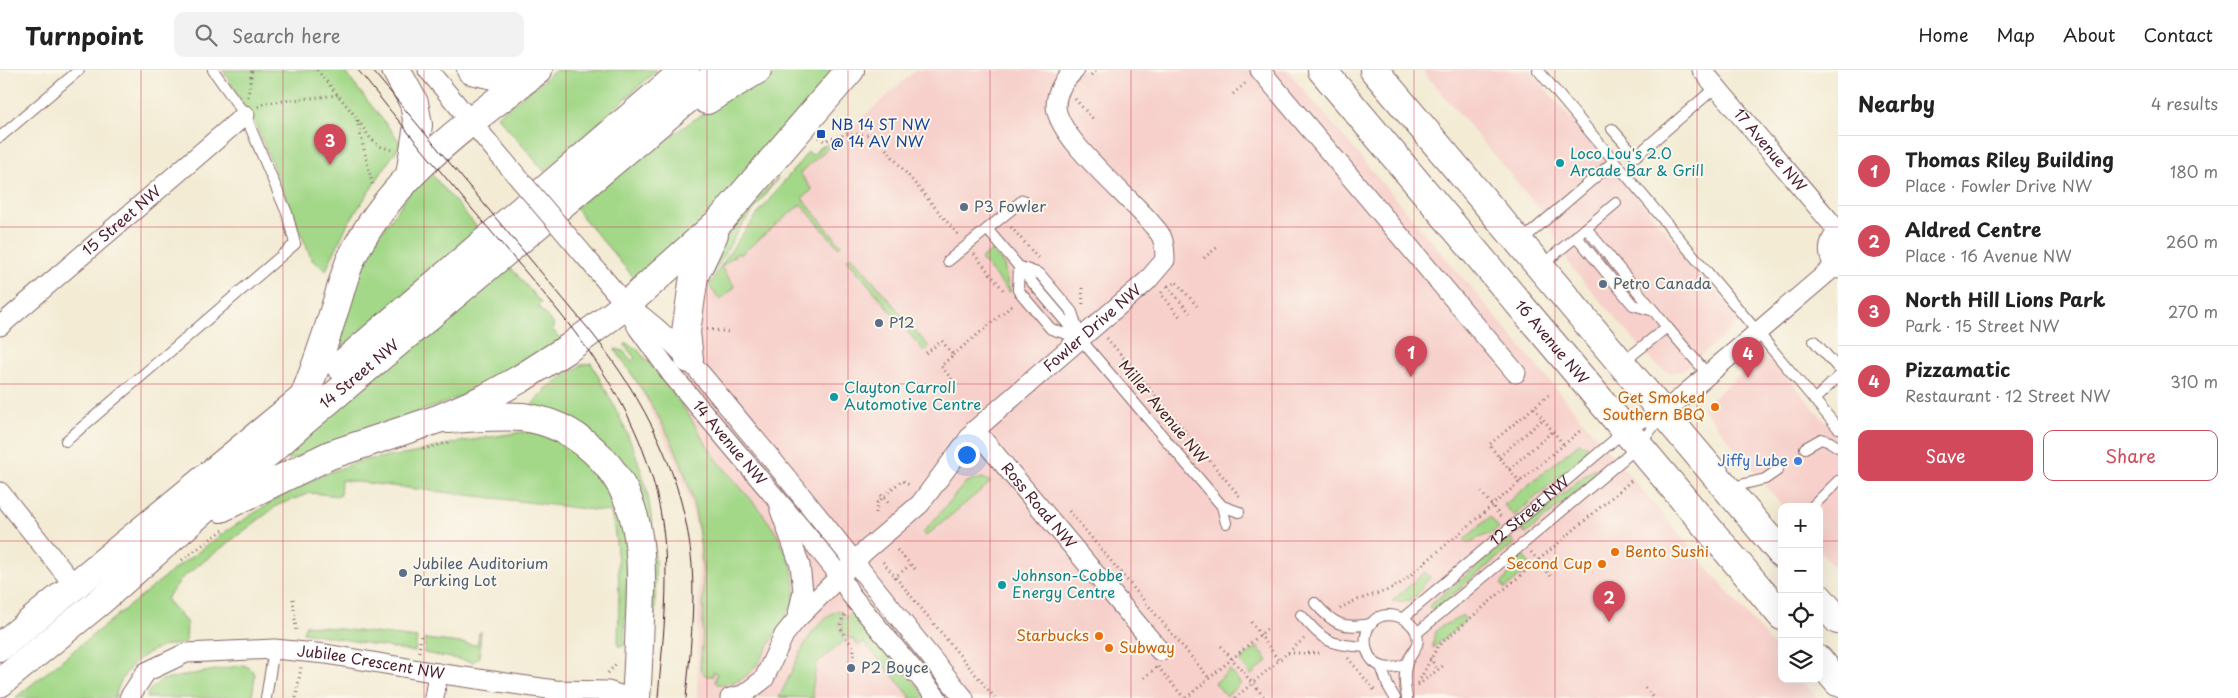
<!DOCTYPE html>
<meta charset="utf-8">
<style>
:root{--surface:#fff;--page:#f2f2f2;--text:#222;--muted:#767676;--line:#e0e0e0;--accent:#d1495b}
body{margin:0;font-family:"Playpen Sans",sans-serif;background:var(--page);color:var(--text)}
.controls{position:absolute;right:15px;bottom:15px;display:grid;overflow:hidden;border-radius:10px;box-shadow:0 5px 20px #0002}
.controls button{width:45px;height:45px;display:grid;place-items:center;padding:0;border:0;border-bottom:1px solid var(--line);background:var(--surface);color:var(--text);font:25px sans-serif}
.you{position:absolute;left:966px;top:384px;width:18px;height:18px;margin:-12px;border:4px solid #fff;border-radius:50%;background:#1a73e8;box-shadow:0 0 0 8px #1a73e833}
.badge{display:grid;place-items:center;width:32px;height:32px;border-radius:50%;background:var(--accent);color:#fff;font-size:16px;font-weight:700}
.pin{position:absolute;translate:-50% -41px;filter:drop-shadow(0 1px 2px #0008)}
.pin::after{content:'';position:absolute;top:26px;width:18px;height:15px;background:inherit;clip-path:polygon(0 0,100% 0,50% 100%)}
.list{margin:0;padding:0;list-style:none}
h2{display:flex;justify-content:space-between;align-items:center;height:65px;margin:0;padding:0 20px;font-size:21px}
h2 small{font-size:16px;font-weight:400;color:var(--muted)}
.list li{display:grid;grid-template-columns:32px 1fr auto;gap:15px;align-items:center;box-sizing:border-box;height:70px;padding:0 20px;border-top:1px solid var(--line)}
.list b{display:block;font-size:19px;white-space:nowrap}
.list p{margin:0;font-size:16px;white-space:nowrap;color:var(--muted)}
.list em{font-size:16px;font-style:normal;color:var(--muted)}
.actions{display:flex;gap:10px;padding:15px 20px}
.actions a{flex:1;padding:11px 0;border:1px solid var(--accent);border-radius:10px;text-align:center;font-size:18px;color:var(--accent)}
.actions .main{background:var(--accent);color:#fff}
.icon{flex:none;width:28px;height:28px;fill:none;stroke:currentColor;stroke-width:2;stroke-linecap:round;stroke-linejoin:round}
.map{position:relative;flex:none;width:1838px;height:628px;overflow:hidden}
header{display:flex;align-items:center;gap:30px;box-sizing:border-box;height:70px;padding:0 25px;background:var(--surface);border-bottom:1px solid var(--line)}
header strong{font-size:24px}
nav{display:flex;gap:28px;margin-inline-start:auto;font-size:18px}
.search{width:350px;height:45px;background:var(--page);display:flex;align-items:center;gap:12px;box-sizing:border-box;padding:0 18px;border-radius:10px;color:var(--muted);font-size:19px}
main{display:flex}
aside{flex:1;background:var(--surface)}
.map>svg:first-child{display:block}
.built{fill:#f7d0cb}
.green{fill:#a3d888;stroke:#767c5a}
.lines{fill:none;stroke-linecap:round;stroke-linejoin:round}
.lane-casing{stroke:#856666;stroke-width:12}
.street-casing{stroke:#856666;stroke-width:21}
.secondary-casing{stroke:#856666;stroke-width:30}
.highway-casing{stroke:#856666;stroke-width:30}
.path{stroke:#856666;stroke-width:3;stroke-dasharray:1 4;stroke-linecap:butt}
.lane{stroke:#fff;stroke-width:10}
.street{stroke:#fff;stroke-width:19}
.secondary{stroke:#fff;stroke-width:28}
.highway{stroke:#fff;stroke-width:28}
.tram{stroke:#4a1f2b;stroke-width:1}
.street-bridge-casing{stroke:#856666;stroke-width:21;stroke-linecap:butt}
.street-bridge{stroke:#fff;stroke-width:19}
.grid{fill:none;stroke:#d1495b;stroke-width:1;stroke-opacity:0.55}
.transit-dot{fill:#1a4fb4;stroke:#fbf7ec;stroke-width:2}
.culture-dot{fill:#0f9aa8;stroke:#fbf7ec;stroke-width:2}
.service-dot{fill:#5c6f8a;stroke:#fbf7ec;stroke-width:2}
.food-dot{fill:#e8710a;stroke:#fbf7ec;stroke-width:2}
.shop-dot{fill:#3f7fe0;stroke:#fbf7ec;stroke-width:2}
.labels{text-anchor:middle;stroke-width:4;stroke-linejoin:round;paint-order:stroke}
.transit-label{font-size:15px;fill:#164399;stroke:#fbf7ec;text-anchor:start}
.street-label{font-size:15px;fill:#4a1f2b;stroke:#fbf7ec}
.culture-label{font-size:15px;fill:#0d838f;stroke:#fbf7ec;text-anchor:start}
.service-label{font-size:15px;fill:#4e5e75;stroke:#fbf7ec;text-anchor:start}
.food-label{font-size:15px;fill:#c56008;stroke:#fbf7ec;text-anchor:end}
.shop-label{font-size:15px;fill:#366cbe;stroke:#fbf7ec;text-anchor:end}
</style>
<header>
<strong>Turnpoint</strong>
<div class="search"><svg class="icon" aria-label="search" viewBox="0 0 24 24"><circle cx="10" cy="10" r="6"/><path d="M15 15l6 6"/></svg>Search here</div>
<nav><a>Home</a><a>Map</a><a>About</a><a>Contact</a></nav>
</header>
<main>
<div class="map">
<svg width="1838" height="628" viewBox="0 0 1838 628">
<rect width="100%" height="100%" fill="#fbf7ec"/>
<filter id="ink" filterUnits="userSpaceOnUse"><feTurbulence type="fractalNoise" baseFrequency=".02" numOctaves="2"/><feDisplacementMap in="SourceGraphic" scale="10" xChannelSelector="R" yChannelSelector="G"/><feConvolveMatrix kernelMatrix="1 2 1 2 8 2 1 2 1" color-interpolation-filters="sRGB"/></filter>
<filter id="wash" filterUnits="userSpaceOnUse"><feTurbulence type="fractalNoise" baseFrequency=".0096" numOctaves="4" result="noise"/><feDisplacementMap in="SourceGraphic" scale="20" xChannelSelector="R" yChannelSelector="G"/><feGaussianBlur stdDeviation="1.12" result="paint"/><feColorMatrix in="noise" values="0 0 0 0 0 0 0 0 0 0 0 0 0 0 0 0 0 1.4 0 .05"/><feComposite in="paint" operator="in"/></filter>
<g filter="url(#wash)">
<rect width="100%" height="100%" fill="#f3ebd4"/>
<path class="built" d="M916,0H1287L1782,586V609H1801L1817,628H697L699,464L675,388L629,298L700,238L721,195L800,103Z
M1422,0H1530L1741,251L1682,301L1671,303L1658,297L1571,197L1540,140Z
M1766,282L1838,367V503L1819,480V437H1783L1702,337Z"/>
<path class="green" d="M223,0H343L401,73L347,155L326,200L312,190L258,60Z
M556,0H657L545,102L497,46Z
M775,0H836L697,157L636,210L574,137L692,51Z
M835,72L800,103L812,120L802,128L841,175L838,177L801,134L740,185L738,183L721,197L735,217L720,230L709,216C737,165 773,126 808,82L813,85L820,77Z
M427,99L478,158L451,184L335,283L347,226L377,168Z
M778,108L740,158L707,213L710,193L742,143Z
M992,180L1004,195L1008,215L1011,221L1009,222L981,189Z
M852,186L929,277L924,281L847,189Z
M507,193L541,233L538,236L554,255L552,259L561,270L476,321L289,390L284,385Z
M626,273L637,279C653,298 670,317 684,338C694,352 702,368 712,383C743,425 792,463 795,519C796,535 776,563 768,577C756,598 744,616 717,614L715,612L717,603L713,602V606H706L700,600C706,532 706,463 683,398C667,355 640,317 615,279L623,281L632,291L635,288L625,276Z
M591,293C613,333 637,377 647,422C659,481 656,539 651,598L644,440L529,339L541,324L543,325L546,322L544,320L581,295Z
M522,362H534L564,375L580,384L604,410L624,453L627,498L624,576H618C619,531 621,487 611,442L341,410L340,426L310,423L278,435L183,507L166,529L187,553L186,571C180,576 171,574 164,576C138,585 121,602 115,628H15L176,498L228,460L290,420L333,401L364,390L410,384L453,373Z
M1579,373L1588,376L1581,388L1514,446L1504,435Z
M1594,398L1598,403L1526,464L1521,459Z
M983,408L991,412L926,466L923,463L966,412Z
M1490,447L1499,458C1490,466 1478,466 1468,474L1464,470Z
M1511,468L1515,473L1433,541L1429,536Z
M1522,485L1532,496L1505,519L1501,514C1510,505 1512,493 1522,485Z
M1425,502L1430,507C1415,524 1419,533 1392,531Z
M838,540L843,545L839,554L845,570L816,594L812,623L814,628L779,627C796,597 805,557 838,540Z
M853,540L927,628H909L910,626L864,572L859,576L852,568L850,570L843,561L842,551Z
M1462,545L1466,550L1433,578C1433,550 1446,559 1462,545Z
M306,555L417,568L415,582L303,562Z
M481,561L479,587L473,592L424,583L425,569L477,575L479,563Z
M1257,577L1268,591L1251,605L1240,591Z
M243,595L250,598L255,604L252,628H147L149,621L161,610Z
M1230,600L1241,614L1226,626L1215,613Z"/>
</g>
<g filter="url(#ink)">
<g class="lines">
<defs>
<g id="lane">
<path d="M1538,0L1838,358"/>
<path d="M1612,59L1636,86L1716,17"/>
<path d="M0,67L79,0"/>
<path d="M1586,158L1667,257"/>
<path d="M987,159L1222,436L1239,442"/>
<path d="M1576,166L1633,235L1654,241"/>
<path d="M1520,172L1613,92"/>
<path d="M948,191L1023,130"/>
<path d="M1541,196L1616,133"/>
<path d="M1019,197L1018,220L1051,259L1079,268"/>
<path d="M1020,197L1040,204L1072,242L1079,265"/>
<path d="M1814,271L1838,298"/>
<path d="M1622,293L1667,257L1709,306"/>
<path d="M1814,330L1838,307"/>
<path d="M66,371L295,174L287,143L245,45L213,0"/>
<path d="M1805,378L1821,369L1830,372L1838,377"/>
<path d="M1728,418L1765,409L1778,400"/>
<path d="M1222,436L1226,453"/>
<path d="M1812,437L1838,411"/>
<path d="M1315,533C1334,555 1343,559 1371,554"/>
<path d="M1301,545C1326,573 1328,574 1365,577"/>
<path id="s1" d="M1403,548L1626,360L1663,343"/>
<path d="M1417,563L1639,376L1662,345"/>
<path d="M1407,593C1357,618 1351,536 1396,546C1404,548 1413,554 1416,562C1422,576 1411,582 1407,593C1403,604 1405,618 1407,628"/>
<path d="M1381,596L1388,616L1395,628"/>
<path d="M266,628L274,579"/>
</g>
<g id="street">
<path d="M428,0L499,85"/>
<path d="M1260,0L1516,303"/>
<path id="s2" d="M1702,0L1838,161"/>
<path d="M1838,161C1827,172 1826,188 1838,199"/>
<path id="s3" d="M584,185L626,235L638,258L672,305L816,476L840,506L851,525L937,628"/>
<path d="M629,237C680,271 715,322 754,368C826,454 893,542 964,628"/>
<path id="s4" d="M0,256L245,45"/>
<path d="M1663,343L1835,196"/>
<path id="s5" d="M975,360L1160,581"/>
<path d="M0,422L74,515"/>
<path d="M780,440L800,495L803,521L797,548"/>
<path id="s6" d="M129,628L146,602L186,583L274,579L326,584L443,604L555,620L608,621L629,628"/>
<path d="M434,628L438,603"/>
<path id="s7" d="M730,628L743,625L764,609L784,565L797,549L865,481L920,434L975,360L1147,211L1165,190C1165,183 1165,175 1162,168C1160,162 1154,157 1151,153C1129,126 1057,68 1056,36C1056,21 1065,9 1075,0"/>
</g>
<g id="secondary">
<path d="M396,0L414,33L418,55L410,105"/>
<path d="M471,0L494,5L523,0"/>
<path d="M707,30L757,0"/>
<path d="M689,289L686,262L694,206L714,164"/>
<path d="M340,296L685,0"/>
<path d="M304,327C315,299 325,271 334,241C340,224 344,204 352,187C392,105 468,54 538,0"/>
<path d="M449,349C473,348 498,345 522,347C549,350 573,362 593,380C643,425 643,485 640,548C639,575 638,601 636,628"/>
<path d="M221,438L330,385L438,349L486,328L520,309L570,277L626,235L720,151L850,0"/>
<path d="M0,577L308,324"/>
<path id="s8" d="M0,613L98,533L304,351L722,0"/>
</g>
<g id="highway">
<path id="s9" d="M1322,0L1782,546"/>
<path d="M1374,0L1782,484"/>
<path d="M1819,528L1838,550"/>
<path d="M1819,590L1838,612"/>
</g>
</defs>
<use href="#lane" class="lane-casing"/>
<use href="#street" class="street-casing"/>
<use href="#secondary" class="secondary-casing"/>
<use href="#highway" class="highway-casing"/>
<path class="path" d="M317,0L356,47L370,68L379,76L393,80
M1091,5L1098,0
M1233,24L1248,11
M248,27L252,0
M1075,29L1093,49
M258,37L265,33L338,25
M357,50L373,117
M819,67L824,71L847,64L874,65
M886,79L960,167
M1011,157L1038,188
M974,184L1005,222
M1204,188L1219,176
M1167,216L1190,243
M1168,216L1176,212L1197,236
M1082,218L1083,235
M1162,222L1161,224L1182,249
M707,259L729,262
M1107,268L1241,428
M926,283L942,271L953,285L941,296L953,311
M953,285L1014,234
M1534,338L1564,375
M423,379L451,372
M1499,387L1543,349
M1509,399L1553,361
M1520,412L1489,375L1551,323
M1481,422L1502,448
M881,425L883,427L902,410L909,415
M1069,441L1209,608
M876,443L877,433L883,427L889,434
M897,480L916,500
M1531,482L1553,509
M182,490L223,460
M883,492L995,628
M894,508L910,495
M293,529L296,560
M1340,539C1361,524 1381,527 1401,513L1582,359
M845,545C835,557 845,567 854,577L853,594
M1251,552L1279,591
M1221,576L1264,627
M419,582L421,565
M1288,583H1323
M1348,588L1374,620
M1430,588L1438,600
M1158,597L1184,628
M608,603L616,594
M1144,608L1157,597
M1418,613L1438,576L1632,410
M1418,615L1444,595
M1645,618L1653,628
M296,628L301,597
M1186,628L1267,559
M1235,628L1305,568"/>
<use href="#lane" class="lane"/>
<use href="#street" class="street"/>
<use href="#secondary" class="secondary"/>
<use href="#highway" class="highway"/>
<path class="tram" d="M358,0C402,56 448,111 495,166C567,251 638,326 660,440C672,503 663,565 658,628
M372,0L591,262C645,330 685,407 692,495C695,539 690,584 686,628"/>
<defs>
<path id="street-bridge" d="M499,85L584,185"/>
</defs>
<use href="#street-bridge" class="street-bridge-casing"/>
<use href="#street-bridge" class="street-bridge"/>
</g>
</g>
<path class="grid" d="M141,0V628M283,0V628M424,0V628M566,0V628M707,0V628M848,0V628M990,0V628M1131,0V628M1272,0V628M1414,0V628M1555,0V628M1697,0V628M0,157H1838M0,314H1838M0,471H1782M1819,471H1838"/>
<rect class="transit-dot" x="816" y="59" width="10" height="10" rx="2.5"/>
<g class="culture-dot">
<circle cx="1560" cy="93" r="5"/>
<circle cx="834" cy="327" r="5"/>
<circle cx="1002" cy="515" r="5"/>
</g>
<g class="service-dot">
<circle cx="964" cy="137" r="5"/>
<circle cx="1603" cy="214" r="5"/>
<circle cx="879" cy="253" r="5"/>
<circle cx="403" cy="503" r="5"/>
<circle cx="851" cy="598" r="5"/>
</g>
<g class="food-dot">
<circle cx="1715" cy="337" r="5"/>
<circle cx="1615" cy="482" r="5"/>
<circle cx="1602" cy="494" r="5"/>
<circle cx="1099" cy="566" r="5"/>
<circle cx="1109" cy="578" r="5"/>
</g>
<circle class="shop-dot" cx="1798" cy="391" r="5"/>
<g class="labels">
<g class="transit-label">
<text x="831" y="60">NB 14 ST NW<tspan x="831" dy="17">@ 14 AV NW</tspan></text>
</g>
<g class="street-label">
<text dy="5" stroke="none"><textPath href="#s2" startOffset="105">17 Avenue NW</textPath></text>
<text dy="5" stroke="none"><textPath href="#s4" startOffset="161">15 Street NW</textPath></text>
<text dy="5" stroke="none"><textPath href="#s7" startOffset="525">Fowler Drive NW</textPath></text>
<text dy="5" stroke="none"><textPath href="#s9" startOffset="356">16 Avenue NW</textPath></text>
<text dy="5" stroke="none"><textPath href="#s8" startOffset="474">14 Street NW</textPath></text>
<text transform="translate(1163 342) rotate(50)" y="5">Miller Avenue NW</text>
<text dy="5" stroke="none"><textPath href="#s3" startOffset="238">14 Avenue NW</textPath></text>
<text dy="5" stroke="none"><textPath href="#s5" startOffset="99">Ross Road NW</textPath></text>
<text dy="5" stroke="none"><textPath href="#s1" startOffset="166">12 Street NW</textPath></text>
<text dy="5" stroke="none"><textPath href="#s6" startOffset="261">Jubilee Crescent NW</textPath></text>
</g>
<g class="culture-label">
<text x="1570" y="89">Loco Lou's 2.0<tspan x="1570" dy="17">Arcade Bar &amp; Grill</tspan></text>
<text x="844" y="323">Clayton Carroll<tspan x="844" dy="17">Automotive Centre</tspan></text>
<text x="1012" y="511">Johnson-Cobbe<tspan x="1012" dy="17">Energy Centre</tspan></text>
</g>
<g class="service-label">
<text x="974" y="142">P3 Fowler</text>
<text x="1613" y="219">Petro Canada</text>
<text x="889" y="258">P12</text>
<text x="413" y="499">Jubilee Auditorium<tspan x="413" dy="17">Parking Lot</tspan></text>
<text x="861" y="603">P2 Boyce</text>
</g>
<g class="food-label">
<text x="1705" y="333">Get Smoked<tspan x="1705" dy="17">Southern BBQ</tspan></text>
<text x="1625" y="487" text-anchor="start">Bento Sushi</text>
<text x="1592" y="499">Second Cup</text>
<text x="1089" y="571">Starbucks</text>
<text x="1119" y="583" text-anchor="start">Subway</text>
</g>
<g class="shop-label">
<text x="1788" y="396">Jiffy Lube</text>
</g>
</g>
</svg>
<div class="controls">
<button>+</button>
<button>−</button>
<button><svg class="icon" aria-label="locate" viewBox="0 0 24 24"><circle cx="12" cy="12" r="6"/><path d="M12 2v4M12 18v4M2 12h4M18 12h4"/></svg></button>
<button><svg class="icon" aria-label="layers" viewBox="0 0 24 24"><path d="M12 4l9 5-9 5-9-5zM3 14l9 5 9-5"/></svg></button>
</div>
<div class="you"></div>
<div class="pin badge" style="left:1411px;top:307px">1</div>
<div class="pin badge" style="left:1609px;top:552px">2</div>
<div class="pin badge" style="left:330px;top:95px">3</div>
<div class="pin badge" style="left:1748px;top:308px">4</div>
</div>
<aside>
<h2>Nearby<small>4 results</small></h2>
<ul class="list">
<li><span class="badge">1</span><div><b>Thomas Riley Building</b><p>Place · Fowler Drive NW</p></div><em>180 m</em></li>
<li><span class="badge">2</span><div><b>Aldred Centre</b><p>Place · 16 Avenue NW</p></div><em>260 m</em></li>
<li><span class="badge">3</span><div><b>North Hill Lions Park</b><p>Park · 15 Street NW</p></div><em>270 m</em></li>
<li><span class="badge">4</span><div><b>Pizzamatic</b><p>Restaurant · 12 Street NW</p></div><em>310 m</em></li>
</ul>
<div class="actions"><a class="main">Save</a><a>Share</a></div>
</aside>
</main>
